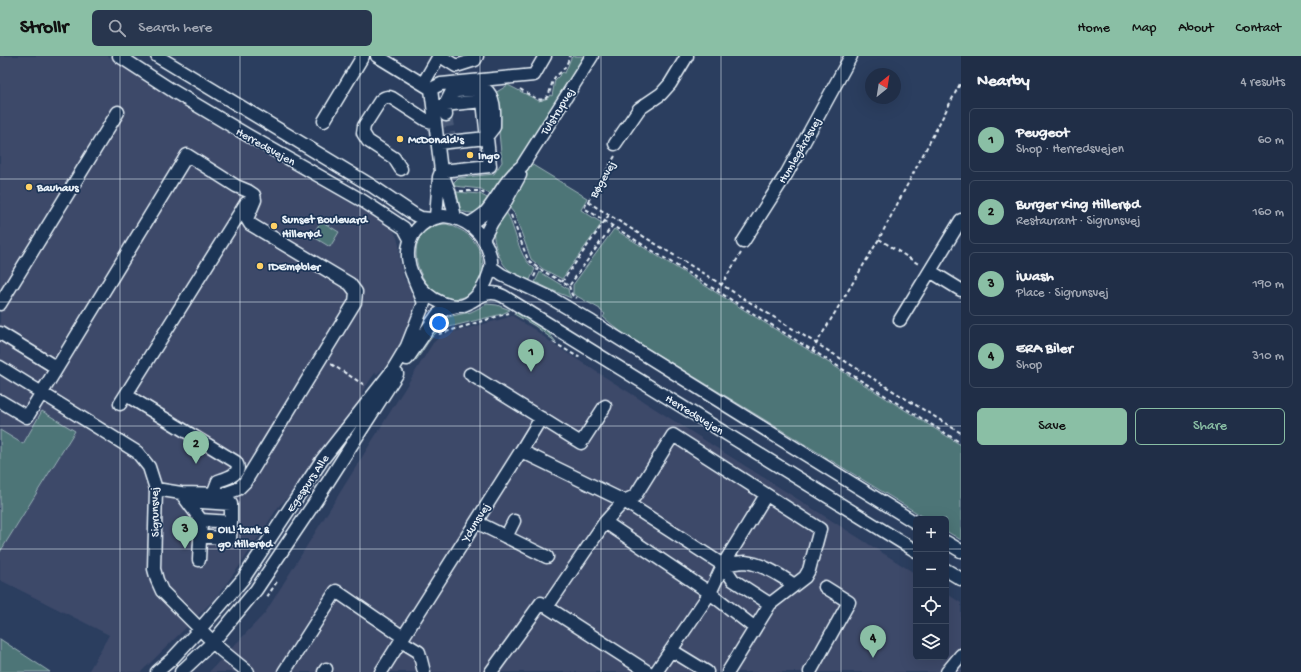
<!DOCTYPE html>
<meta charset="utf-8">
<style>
:root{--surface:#202e47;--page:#28364e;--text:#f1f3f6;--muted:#a2a8b4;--line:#3d4a60;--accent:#8abfa5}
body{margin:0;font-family:"Gochi Hand",sans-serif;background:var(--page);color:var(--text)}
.controls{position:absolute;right:12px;bottom:12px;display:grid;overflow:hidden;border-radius:6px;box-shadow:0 4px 16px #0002}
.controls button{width:36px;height:36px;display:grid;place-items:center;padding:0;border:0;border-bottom:1px solid var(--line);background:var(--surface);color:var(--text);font:20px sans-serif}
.compass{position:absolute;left:865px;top:12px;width:36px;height:36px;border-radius:50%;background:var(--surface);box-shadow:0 4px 16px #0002;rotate:30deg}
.you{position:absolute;left:439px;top:267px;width:14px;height:14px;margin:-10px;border:3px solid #fff;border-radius:50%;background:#1a73e8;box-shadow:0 0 0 6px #1a73e833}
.badge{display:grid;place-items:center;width:26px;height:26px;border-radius:50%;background:var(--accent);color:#111;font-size:13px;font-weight:700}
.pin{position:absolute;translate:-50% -33px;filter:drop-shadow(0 1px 2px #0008)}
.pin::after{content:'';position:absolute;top:21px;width:14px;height:12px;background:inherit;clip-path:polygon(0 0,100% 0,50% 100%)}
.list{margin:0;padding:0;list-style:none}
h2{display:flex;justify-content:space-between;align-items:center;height:52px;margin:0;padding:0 16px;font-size:17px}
h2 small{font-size:13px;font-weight:400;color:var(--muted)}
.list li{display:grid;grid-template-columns:26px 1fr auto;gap:12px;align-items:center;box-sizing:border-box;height:64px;margin:0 8px 8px;padding:0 8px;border:1px solid var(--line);border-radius:6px}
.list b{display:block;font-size:15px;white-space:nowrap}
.list p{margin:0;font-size:13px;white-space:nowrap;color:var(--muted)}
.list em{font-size:13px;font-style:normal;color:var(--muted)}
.actions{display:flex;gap:8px;padding:12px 16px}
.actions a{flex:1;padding:9px 0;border:1px solid var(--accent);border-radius:6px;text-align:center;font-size:14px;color:var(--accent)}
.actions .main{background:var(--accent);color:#111}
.icon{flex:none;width:22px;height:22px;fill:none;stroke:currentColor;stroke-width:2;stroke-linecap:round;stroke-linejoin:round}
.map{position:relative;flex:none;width:961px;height:616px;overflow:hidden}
header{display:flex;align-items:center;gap:24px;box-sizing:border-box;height:56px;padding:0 20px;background:var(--accent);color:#111}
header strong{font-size:19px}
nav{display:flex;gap:22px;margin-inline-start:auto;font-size:14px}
.search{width:280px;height:36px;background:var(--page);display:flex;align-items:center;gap:10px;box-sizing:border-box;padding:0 14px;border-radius:6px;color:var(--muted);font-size:15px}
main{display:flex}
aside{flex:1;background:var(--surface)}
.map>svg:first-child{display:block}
.built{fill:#3c4869}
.green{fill:#4e7477;stroke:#9bb2b8}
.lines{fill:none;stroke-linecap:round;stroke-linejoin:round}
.minor-tunnel{stroke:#475976;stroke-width:12;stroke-dasharray:12 6;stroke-linecap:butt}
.minor-casing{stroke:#e8f1f8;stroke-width:15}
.path{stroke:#e8f1f8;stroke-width:2;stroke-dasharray:4 3;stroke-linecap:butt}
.minor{stroke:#1d3557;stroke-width:12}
.grid{fill:none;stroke:#e8f1f8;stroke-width:1;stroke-opacity:0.55}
.poi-dot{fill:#ffd166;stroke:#1d3557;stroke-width:1.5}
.labels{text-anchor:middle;stroke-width:3.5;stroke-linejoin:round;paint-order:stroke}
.street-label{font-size:12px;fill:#e8f1f8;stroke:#1d3557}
.poi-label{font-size:12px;font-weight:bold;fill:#e8f1f8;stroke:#1d3557;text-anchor:start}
</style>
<header>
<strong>Strollr</strong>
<div class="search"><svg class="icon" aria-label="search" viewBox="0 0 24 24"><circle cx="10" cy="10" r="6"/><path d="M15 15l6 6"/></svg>Search here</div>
<nav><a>Home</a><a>Map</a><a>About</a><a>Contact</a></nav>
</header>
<main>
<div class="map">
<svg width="961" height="616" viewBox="0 0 961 616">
<rect width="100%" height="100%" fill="#2b3e5f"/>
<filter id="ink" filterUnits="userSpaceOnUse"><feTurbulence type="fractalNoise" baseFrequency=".025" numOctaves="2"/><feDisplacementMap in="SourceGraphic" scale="8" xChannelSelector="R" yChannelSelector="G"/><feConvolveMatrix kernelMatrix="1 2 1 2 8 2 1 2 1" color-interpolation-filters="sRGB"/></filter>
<g filter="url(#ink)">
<path class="built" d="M0,0H108L169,40L254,91L374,160L390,171L394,175L397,182L399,189L400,208L404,222L415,240L414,255L409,272L394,303L377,318L375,317L362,336L363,337L356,355L311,408L290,439L279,450L241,508L215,543L141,616H88L109,579L0,524V496L75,375L23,388L0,374Z
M511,259L535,274L556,290L916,518V601H946V537L961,547V616H209L265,557L433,287L442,279L506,262Z"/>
<path class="green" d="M573,0H584L513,113L493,140L481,133L454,130V126L458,122L494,118L502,106L495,37L508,29L539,45L548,42L550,39L552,40L555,24L563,16L565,17L571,2Z
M531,108L587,142L581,154L602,167L562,223L543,213L531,203L514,157L508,150L523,121Z
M454,136H457L480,138L489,143C488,145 488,147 487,149C482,156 468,160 461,154C457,151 455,141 454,136Z
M505,155C509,159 510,164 512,169C518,185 521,204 535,213L530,224C511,216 504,215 497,194C490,174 495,171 505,155Z
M321,165L339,176L330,191L312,180Z
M447,168C457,172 466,175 473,184C487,200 488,233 464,241C420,255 391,169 447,168Z
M614,173L961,389V484L946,475V463H927L621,276L603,261L605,258L600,254V253L573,238V229Z
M540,216L568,233L569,238L571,242L554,235L535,226Z
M487,248L497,249L510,254L502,258L441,273C426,283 422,301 410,310V307L442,263L452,260L471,256Z
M515,256L548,276L556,286L535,270L514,258Z
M42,355L75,375L0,496V374L23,388Z
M0,583L50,616H0Z"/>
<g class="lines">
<path class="minor-tunnel" d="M446,59L449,78"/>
<defs>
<path id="minor" d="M119,0L173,35L247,79L363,145L404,172L410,183
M157,0L372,130L415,159L421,162L431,163
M377,0L431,33
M440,0L456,10L475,4L477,0
M423,28L439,0
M431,33L441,115L449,135L455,161
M431,33L441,28L534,19L545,0
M434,50L483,45L490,110L441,115
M446,59L445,49L451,37L457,35L485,33C496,41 494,59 494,71L487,80
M324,65L363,0
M438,87L487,82
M615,88L639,53L661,38L670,28L687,0
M401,113L394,102L368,85L363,77L364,70L380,45C384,41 387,40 392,42L426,64L435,67
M444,160C467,162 484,177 490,199C491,203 492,207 491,211C489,219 485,229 480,236C475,242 471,247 464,249C459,251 454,250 449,249C402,238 389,168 444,160Z
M436,161L439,121L441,116
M469,168C474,165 480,161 485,157C498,142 506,122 522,110L592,0
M483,183L492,166L503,150L520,119
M743,186L787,117L851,0
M491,211L502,219L549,241L592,266L916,467
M930,215L961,234
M472,245C483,238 491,234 503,240L916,495
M0,248L118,56
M900,264L961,164
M0,277L57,312
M407,303L438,258L446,253L457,250
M0,311L137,396L149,411L156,433L154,513L157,524L162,535L221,594L248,616
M470,318L581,387L605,350
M126,339L236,406C243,418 227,422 218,425L213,438
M0,345L27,361L187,99L236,130L248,135L254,139L255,144L247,163L250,168L350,228L356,236L355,246L245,426L238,433L224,438L181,437L156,433
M120,348L246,147
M521,395L541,362
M181,437L201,464L199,504
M187,445L231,448
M201,464L231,466V448L224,438
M476,466L547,501
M200,480L230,483L231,466
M506,481L514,465
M946,486L961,495
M723,509C730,508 739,506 745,506C763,508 780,519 794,529
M946,514L961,523
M547,551L605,466L710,537L656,616
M755,572L710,537L723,509L766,439
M401,585L419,596L424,616
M671,594L707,616
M157,616L172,603L200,573L243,523L322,404L392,315L407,290L424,247L414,223
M181,616L213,586L256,534L317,443L397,318
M284,616L336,535L403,581
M324,616L326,613
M381,616L521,395L624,445L723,509L733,524L770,548L805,521L809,514L820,473L673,379L635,440L624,445L605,466
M491,616L541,547L648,616
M728,616L770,548
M810,616L849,546L825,531
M947,616L961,599"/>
</defs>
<use href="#minor" class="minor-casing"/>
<path class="path" d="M520,33L537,43C552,47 549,29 555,21C557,19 560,17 563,14C566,10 568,5 570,0
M615,100L584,152L961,387
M460,135H479L485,138
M588,146L961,377
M511,159L528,204L538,212L569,230L612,170
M879,183L920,209
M534,221L538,212
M562,226L609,159
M569,230L572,239L577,242
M717,236L741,197
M439,278L509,257
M553,286L578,301L579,299
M812,295L879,183L961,26
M331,308L366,330
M267,541L278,524"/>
<use href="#minor" class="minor"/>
</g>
</g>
<path class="grid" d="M120,0V616M240,0V616M360,0V616M480,0V616M601,0V616M721,0V616M841,0V616M0,123H961M0,246H961M0,370H961M0,493H916M946,493H961"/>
<g class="poi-dot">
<circle cx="400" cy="83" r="4"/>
<circle cx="470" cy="99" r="4"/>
<circle cx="29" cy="131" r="4"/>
<circle cx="274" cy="170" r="4"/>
<circle cx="260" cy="210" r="4"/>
<circle cx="210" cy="480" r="4"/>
</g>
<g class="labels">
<g class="street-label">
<text transform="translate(557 55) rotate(-58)" y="4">Tulstrupvej</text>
<text transform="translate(266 90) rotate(29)" y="4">Herredsvejen</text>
<text transform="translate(799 94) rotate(-60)" y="4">Humlegårdsvej</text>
<text transform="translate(602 123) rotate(-60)" y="4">Bøgevej</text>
<text transform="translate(695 358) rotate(32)" y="4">Herredsvejen</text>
<text transform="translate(307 427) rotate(-56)" y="4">Egespurs Alle</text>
<text transform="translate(154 456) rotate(-91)" y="4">Sigrunsvej</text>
<text transform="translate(475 466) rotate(-58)" y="4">Ydunsvej</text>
</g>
<g class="poi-label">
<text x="408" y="87">McDonald's</text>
<text x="478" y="103">Ingo</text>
<text x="37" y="135">Bauhaus</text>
<text x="282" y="167">Sunset Boulevard<tspan x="282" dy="14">Hillerød</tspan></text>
<text x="268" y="214">IDEmøbler</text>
<text x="218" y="477">OIL! tank &amp;<tspan x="218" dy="14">go Hillerød</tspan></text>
</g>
</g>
</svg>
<div class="controls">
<button>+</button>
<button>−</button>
<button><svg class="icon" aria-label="locate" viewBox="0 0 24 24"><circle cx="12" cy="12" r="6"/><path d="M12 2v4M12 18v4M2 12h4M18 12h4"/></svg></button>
<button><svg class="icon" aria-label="layers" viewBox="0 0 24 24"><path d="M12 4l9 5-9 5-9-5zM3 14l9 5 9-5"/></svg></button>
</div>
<svg class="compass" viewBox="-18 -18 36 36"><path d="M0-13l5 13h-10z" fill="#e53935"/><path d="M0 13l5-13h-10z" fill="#a2a8b4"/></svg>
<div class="you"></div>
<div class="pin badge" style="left:531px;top:316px">1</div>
<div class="pin badge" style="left:196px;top:408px">2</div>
<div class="pin badge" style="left:185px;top:493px">3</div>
<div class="pin badge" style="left:873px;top:602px">4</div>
</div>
<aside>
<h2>Nearby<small>4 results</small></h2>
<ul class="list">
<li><span class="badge">1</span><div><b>Peugeot</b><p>Shop · Herredsvejen</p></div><em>60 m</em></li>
<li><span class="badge">2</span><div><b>Burger King Hillerød</b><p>Restaurant · Sigrunsvej</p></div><em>160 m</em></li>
<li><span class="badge">3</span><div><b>iWash</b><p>Place · Sigrunsvej</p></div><em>190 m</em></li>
<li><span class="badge">4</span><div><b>ERA Biler</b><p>Shop</p></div><em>310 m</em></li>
</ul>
<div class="actions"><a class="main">Save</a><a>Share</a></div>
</aside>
</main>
